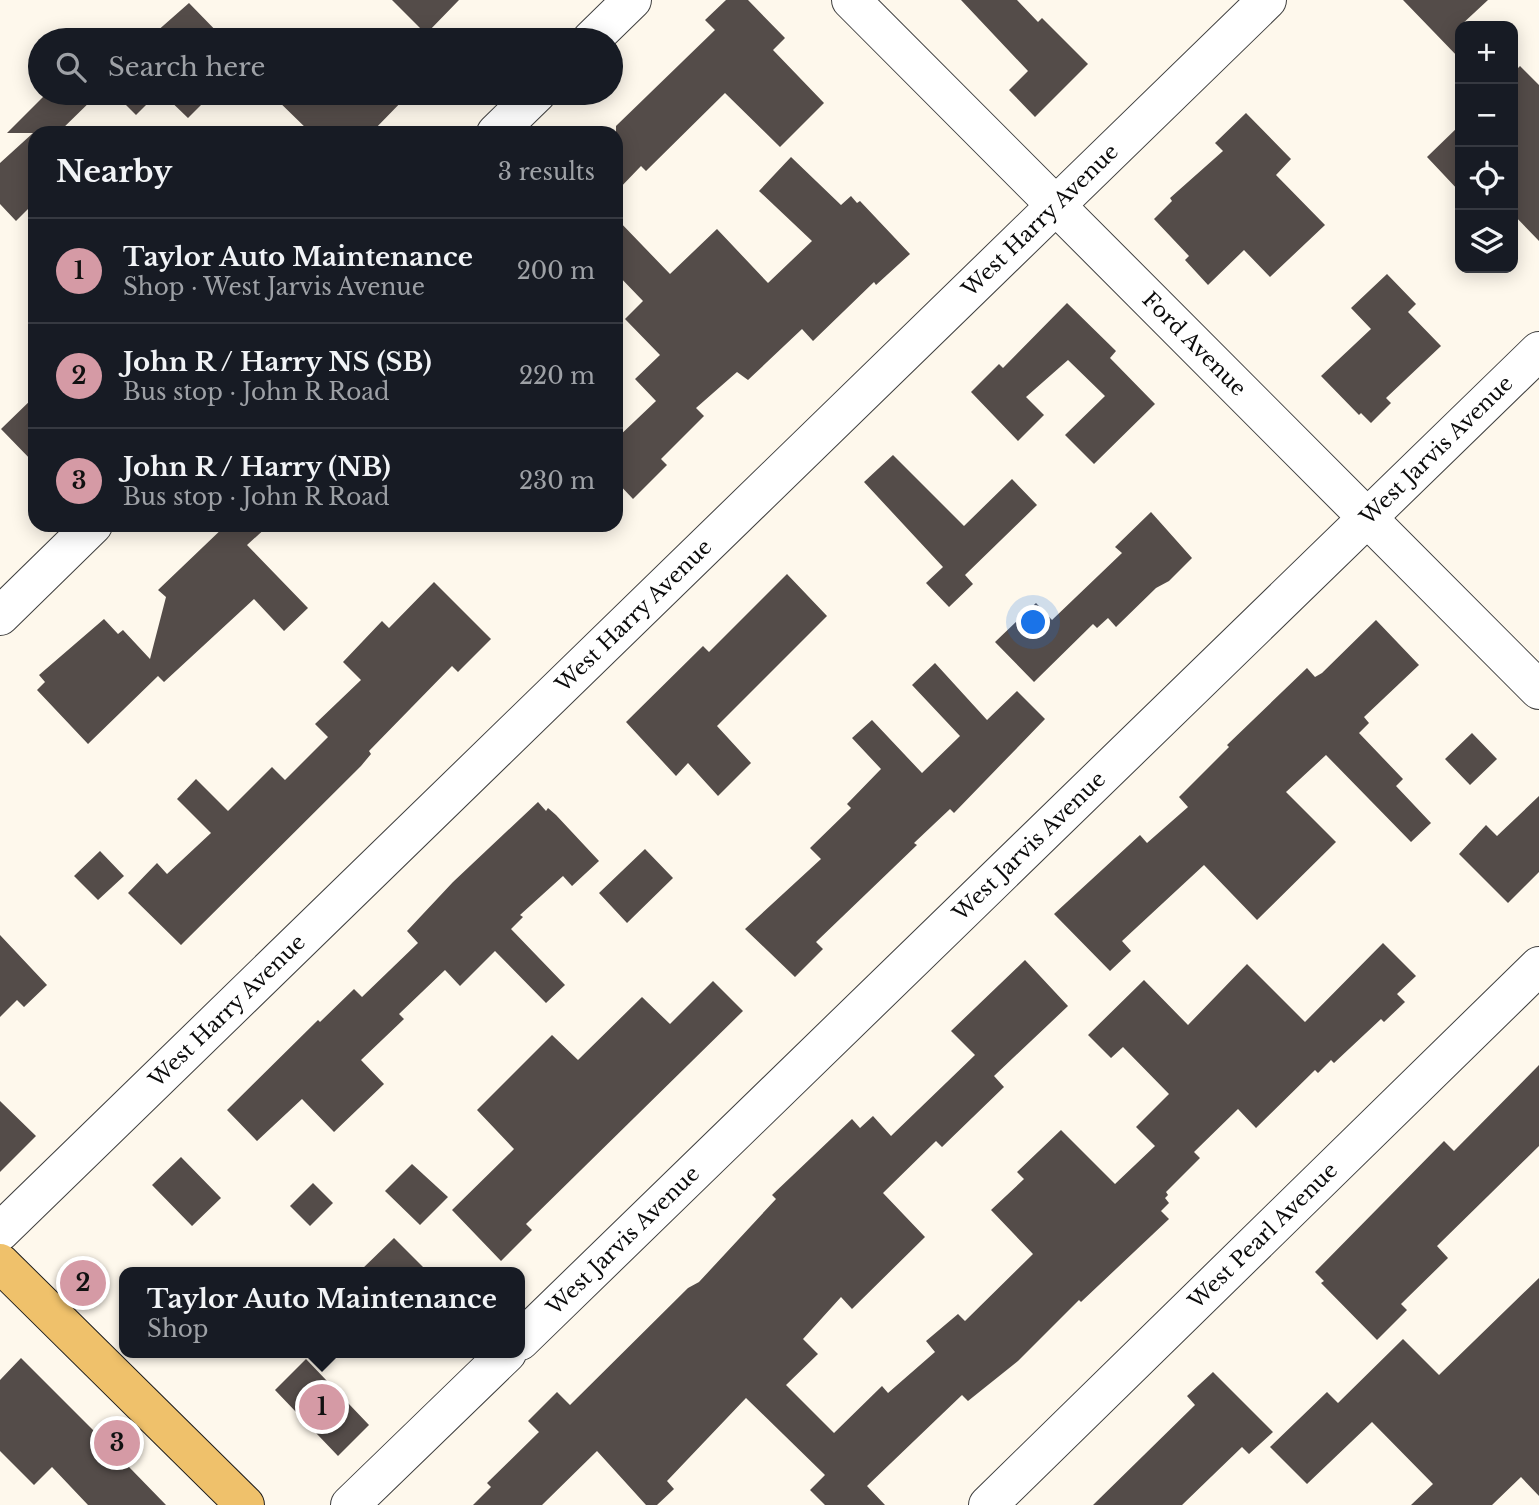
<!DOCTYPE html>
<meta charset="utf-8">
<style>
:root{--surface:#171b24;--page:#242831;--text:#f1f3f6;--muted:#9ea1a6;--line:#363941;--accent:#d59aa5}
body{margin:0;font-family:"Libre Baskerville",serif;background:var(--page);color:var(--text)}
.controls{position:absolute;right:21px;top:21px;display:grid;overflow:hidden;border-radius:14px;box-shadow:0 4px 18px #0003}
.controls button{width:63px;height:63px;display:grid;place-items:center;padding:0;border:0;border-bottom:2px solid var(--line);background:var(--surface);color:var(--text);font:35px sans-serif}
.you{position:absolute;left:1034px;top:623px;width:24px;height:24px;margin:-18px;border:5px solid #fff;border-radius:50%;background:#1a73e8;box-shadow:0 0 0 10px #1a73e833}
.badge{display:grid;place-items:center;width:46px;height:46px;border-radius:50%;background:var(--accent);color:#111;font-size:23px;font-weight:700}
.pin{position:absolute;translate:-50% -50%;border:4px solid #fff;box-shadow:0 2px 7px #0006}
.popup{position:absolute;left:119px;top:1267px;width:406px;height:91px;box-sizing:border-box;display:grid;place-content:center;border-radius:14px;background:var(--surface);filter:drop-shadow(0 2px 5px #0005);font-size:23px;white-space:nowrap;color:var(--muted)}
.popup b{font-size:26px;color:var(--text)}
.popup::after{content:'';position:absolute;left:50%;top:100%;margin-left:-14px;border:14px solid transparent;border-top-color:var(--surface)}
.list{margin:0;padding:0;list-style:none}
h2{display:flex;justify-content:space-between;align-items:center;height:91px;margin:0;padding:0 28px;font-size:30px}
h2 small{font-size:23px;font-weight:400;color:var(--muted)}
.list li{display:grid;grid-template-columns:46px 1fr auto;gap:21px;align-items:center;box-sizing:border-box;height:105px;padding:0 28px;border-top:2px solid var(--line)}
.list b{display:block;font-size:26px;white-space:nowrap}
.list p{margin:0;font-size:23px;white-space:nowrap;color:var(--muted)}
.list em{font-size:23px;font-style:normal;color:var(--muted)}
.icon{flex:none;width:38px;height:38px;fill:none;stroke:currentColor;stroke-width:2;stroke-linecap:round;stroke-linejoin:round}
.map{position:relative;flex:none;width:1539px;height:1505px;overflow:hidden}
.search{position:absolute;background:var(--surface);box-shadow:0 4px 18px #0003;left:28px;top:28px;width:595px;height:77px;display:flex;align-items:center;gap:18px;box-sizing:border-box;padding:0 24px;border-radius:38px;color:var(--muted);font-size:26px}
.panel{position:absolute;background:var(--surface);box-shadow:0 4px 18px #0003;left:28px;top:126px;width:595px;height:406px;border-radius:21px}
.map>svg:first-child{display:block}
.building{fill:#544c49}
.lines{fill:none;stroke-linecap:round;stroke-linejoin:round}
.minor-casing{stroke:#3f3f3f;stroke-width:40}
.major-casing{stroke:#1d1d1d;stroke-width:40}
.minor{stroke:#fff;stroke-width:38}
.major{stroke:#efc16b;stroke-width:38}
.labels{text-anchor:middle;stroke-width:7;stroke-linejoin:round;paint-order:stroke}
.street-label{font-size:21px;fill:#0c0c0c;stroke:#fff}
</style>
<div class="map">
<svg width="1539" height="1505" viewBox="0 0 1539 1505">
<rect width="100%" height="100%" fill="#fef8ec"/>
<path class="building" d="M392,0H459L426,34Z
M726,0H748L785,38L773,50L824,103L780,147L725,93L646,171L641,166L616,192V126L715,30L705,20Z
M961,0H1017L1038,22L1042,18L1088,64L1035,117L1009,90L1028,71Z
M1403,0H1488L1460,26V59Z
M189,3L225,40H147Z
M1520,66L1539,85V241L1513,214V73Z
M47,93H99L58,133H35V202L16,221L0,204V163L33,133H7Z
M114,93H158L136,115Z
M162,93H213L188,118Z
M270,93H410L371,133H311Z
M1246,113L1291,159L1276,175L1325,225L1270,277L1244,250L1208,285L1185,260L1189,256L1154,219L1172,201L1170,198L1223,151L1215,143Z
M1460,125V192L1427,157Z
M791,157L841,205L851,196L857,203L860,201L910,254L876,285L874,282L813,341L802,329L748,380L737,372L696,408L704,416L661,459L667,465L633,499L616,481V439L656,401L635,379L660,355L625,319L643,301L616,273V218L670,274L717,229L768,283L812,241L759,191Z
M1387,274L1416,304L1408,312L1441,346L1386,398L1391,403L1371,423L1361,413L1359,415L1321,376L1371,329L1351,308Z
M1067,303L1116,351L1110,358L1155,404L1094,464L1065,435L1105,396L1068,360L1026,397L1044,415L1018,441L971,392L999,364L1003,368Z
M35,396V464L1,429Z
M893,455L964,526L1012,479L1037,505L965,575L973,584L949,607L926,583L943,567L864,482Z
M1151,512L1192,558L1169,581L1156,588L1116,627L1108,618L1097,628L1093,624L1034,682L995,642L1036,603L1052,620L1122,553L1115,547Z
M226,525H269L247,545L308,608L284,631L254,599L164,682L158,676L88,744L37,690L45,682L39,675L104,619L118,634L123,630L150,659L166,597L158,590Z
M787,574L827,616L717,726L751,763L718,796L688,763L676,776L626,722L703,646L709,652Z
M434,582L491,639L458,672L452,666L369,751L371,754L361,766L181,945L128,893L157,863L167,874L211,833L177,799L196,779L228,811L272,767L285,780L328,737L315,724L361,680L343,662L382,621L389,628Z
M1376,620L1419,665L1364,717L1369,723L1359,733L1403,779L1396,786L1431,823L1411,842L1326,755L1286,792L1336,842L1257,920L1204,865L1122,941L1131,951L1110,971L1054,914L1140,835L1147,843L1188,807L1179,797L1229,747L1227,745L1307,668L1315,677L1322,673Z
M935,663L987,720L1017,691L1045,719L954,813L950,809L914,843L917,845L816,942L823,949L795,977L745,929L821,859L810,848L851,808L847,804L881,769L852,738L872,720L922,773L960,736L912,685Z
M1472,733L1497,759L1470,785L1445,759Z
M1539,796V872L1508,903L1459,854L1486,825L1497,836Z
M538,802L546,811L548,808L556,815L599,861L572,886L563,876L520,915L523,917L511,929L565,985L546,1003L495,951L460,986L445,970L399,1014L404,1019L361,1060L384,1084L334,1132L302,1099L257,1141L227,1110L318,1020L320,1022L354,989L362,997L418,943L407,931L453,882Z
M645,849L673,878L627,923L599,893Z
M100,851L124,876L98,900L74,876Z
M0,935L47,985L24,1007L17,1000L0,1017Z
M1383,943L1416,976L1397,994L1405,1002L1384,1022L1381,1019L1334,1063L1331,1060L1318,1073L1315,1070L1256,1128L1238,1109L1194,1152L1200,1158L1166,1192L1168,1195L1165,1198L1169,1203L1161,1211L1169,1219L1081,1302L1079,1300L1018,1361L968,1401L962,1395L867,1486L885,1505H825L810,1490L825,1475L746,1398L667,1481L674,1489L657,1505H646L597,1451L542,1505H473L491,1487L487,1483L539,1432L528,1421L557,1392L570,1405L688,1288L699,1282L776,1199L772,1195L852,1119L860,1128L873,1116L891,1136L975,1055L951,1031L1025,960L1068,1006L994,1076L1004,1087L942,1147L936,1141L883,1193L925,1237L852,1309L841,1297L803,1339L818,1354L786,1385L834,1433L882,1386L888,1393L935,1352L926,1341L958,1314L965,1321L1033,1254L991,1210L1024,1179L1017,1172L1061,1130L1115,1184L1155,1146L1136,1127L1169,1094L1123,1047L1111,1058L1088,1035L1144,980L1188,1025L1247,964L1305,1022Z
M713,981L743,1011L526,1224L532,1230L501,1261L452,1210L514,1149L477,1110L552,1035L578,1060L642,997L670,1024Z
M1539,1065V1146L1437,1246L1448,1258L1401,1304L1407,1310L1377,1340L1321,1283L1324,1281L1315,1272L1444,1141L1454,1151Z
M0,1101L36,1136L0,1172Z
M181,1157L221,1198L192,1226L152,1185Z
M412,1164L448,1197L420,1225L385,1191Z
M313,1183L333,1203L310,1226L290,1206Z
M394,1238L428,1272H359Z
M1539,1278V1496L1521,1477L1492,1505H1411L1433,1484L1372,1422L1307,1484L1270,1447L1327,1392L1338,1403L1403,1339L1439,1375Z
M21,1358L93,1430L166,1505H88L52,1467L34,1485L0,1451V1380Z
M306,1359L369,1425L338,1456L275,1390Z
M1213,1372L1273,1432L1249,1454L1242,1447L1182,1505H1093L1195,1405L1187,1396Z"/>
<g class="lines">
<defs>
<g id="minor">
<path id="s1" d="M851,0L1539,690"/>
<path d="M591,40L632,0"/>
<path d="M496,133L537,93"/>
<path d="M0,616L93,525"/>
<path id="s2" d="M0,1232L1267,0"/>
<path id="s3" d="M520,1341L1539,351"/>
<path d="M350,1505L507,1353"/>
<path id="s4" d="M988,1505L1539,966"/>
</g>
<path id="major" d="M0,1263L245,1505"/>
</defs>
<use href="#minor" class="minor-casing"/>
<use href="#major" class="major-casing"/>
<use href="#minor" class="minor"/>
<use href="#major" class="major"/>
</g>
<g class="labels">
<g class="street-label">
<text dy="7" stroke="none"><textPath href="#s2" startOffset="1451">West Harry Avenue</textPath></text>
<text dy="7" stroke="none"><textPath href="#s1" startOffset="486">Ford Avenue</textPath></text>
<text dy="7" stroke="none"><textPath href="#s3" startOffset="1278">West Jarvis Avenue</textPath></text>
<text dy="7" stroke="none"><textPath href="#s2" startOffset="884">West Harry Avenue</textPath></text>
<text dy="7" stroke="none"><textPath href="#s3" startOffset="710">West Jarvis Avenue</textPath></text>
<text dy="7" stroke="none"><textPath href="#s2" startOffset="317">West Harry Avenue</textPath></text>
<text dy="7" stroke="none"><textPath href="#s4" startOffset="385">West Pearl Avenue</textPath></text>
<text dy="7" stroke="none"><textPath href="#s3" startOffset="144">West Jarvis Avenue</textPath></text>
</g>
</g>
</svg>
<div class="controls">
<button>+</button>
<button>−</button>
<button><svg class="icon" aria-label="locate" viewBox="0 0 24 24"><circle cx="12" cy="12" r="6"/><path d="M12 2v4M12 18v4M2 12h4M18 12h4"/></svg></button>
<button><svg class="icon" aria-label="layers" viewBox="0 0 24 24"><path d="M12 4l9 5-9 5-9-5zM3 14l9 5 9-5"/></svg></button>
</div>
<div class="you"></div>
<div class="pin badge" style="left:322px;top:1407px">1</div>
<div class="popup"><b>Taylor Auto Maintenance</b>Shop</div>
<div class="pin badge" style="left:83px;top:1283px">2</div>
<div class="pin badge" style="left:117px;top:1443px">3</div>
<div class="search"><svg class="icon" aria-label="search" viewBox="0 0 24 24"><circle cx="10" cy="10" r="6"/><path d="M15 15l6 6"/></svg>Search here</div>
<section class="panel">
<h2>Nearby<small>3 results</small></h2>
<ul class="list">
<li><span class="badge">1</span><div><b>Taylor Auto Maintenance</b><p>Shop · West Jarvis Avenue</p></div><em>200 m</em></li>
<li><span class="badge">2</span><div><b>John R / Harry NS (SB)</b><p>Bus stop · John R Road</p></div><em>220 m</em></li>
<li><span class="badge">3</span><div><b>John R / Harry (NB)</b><p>Bus stop · John R Road</p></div><em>230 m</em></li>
</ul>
</section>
</div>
